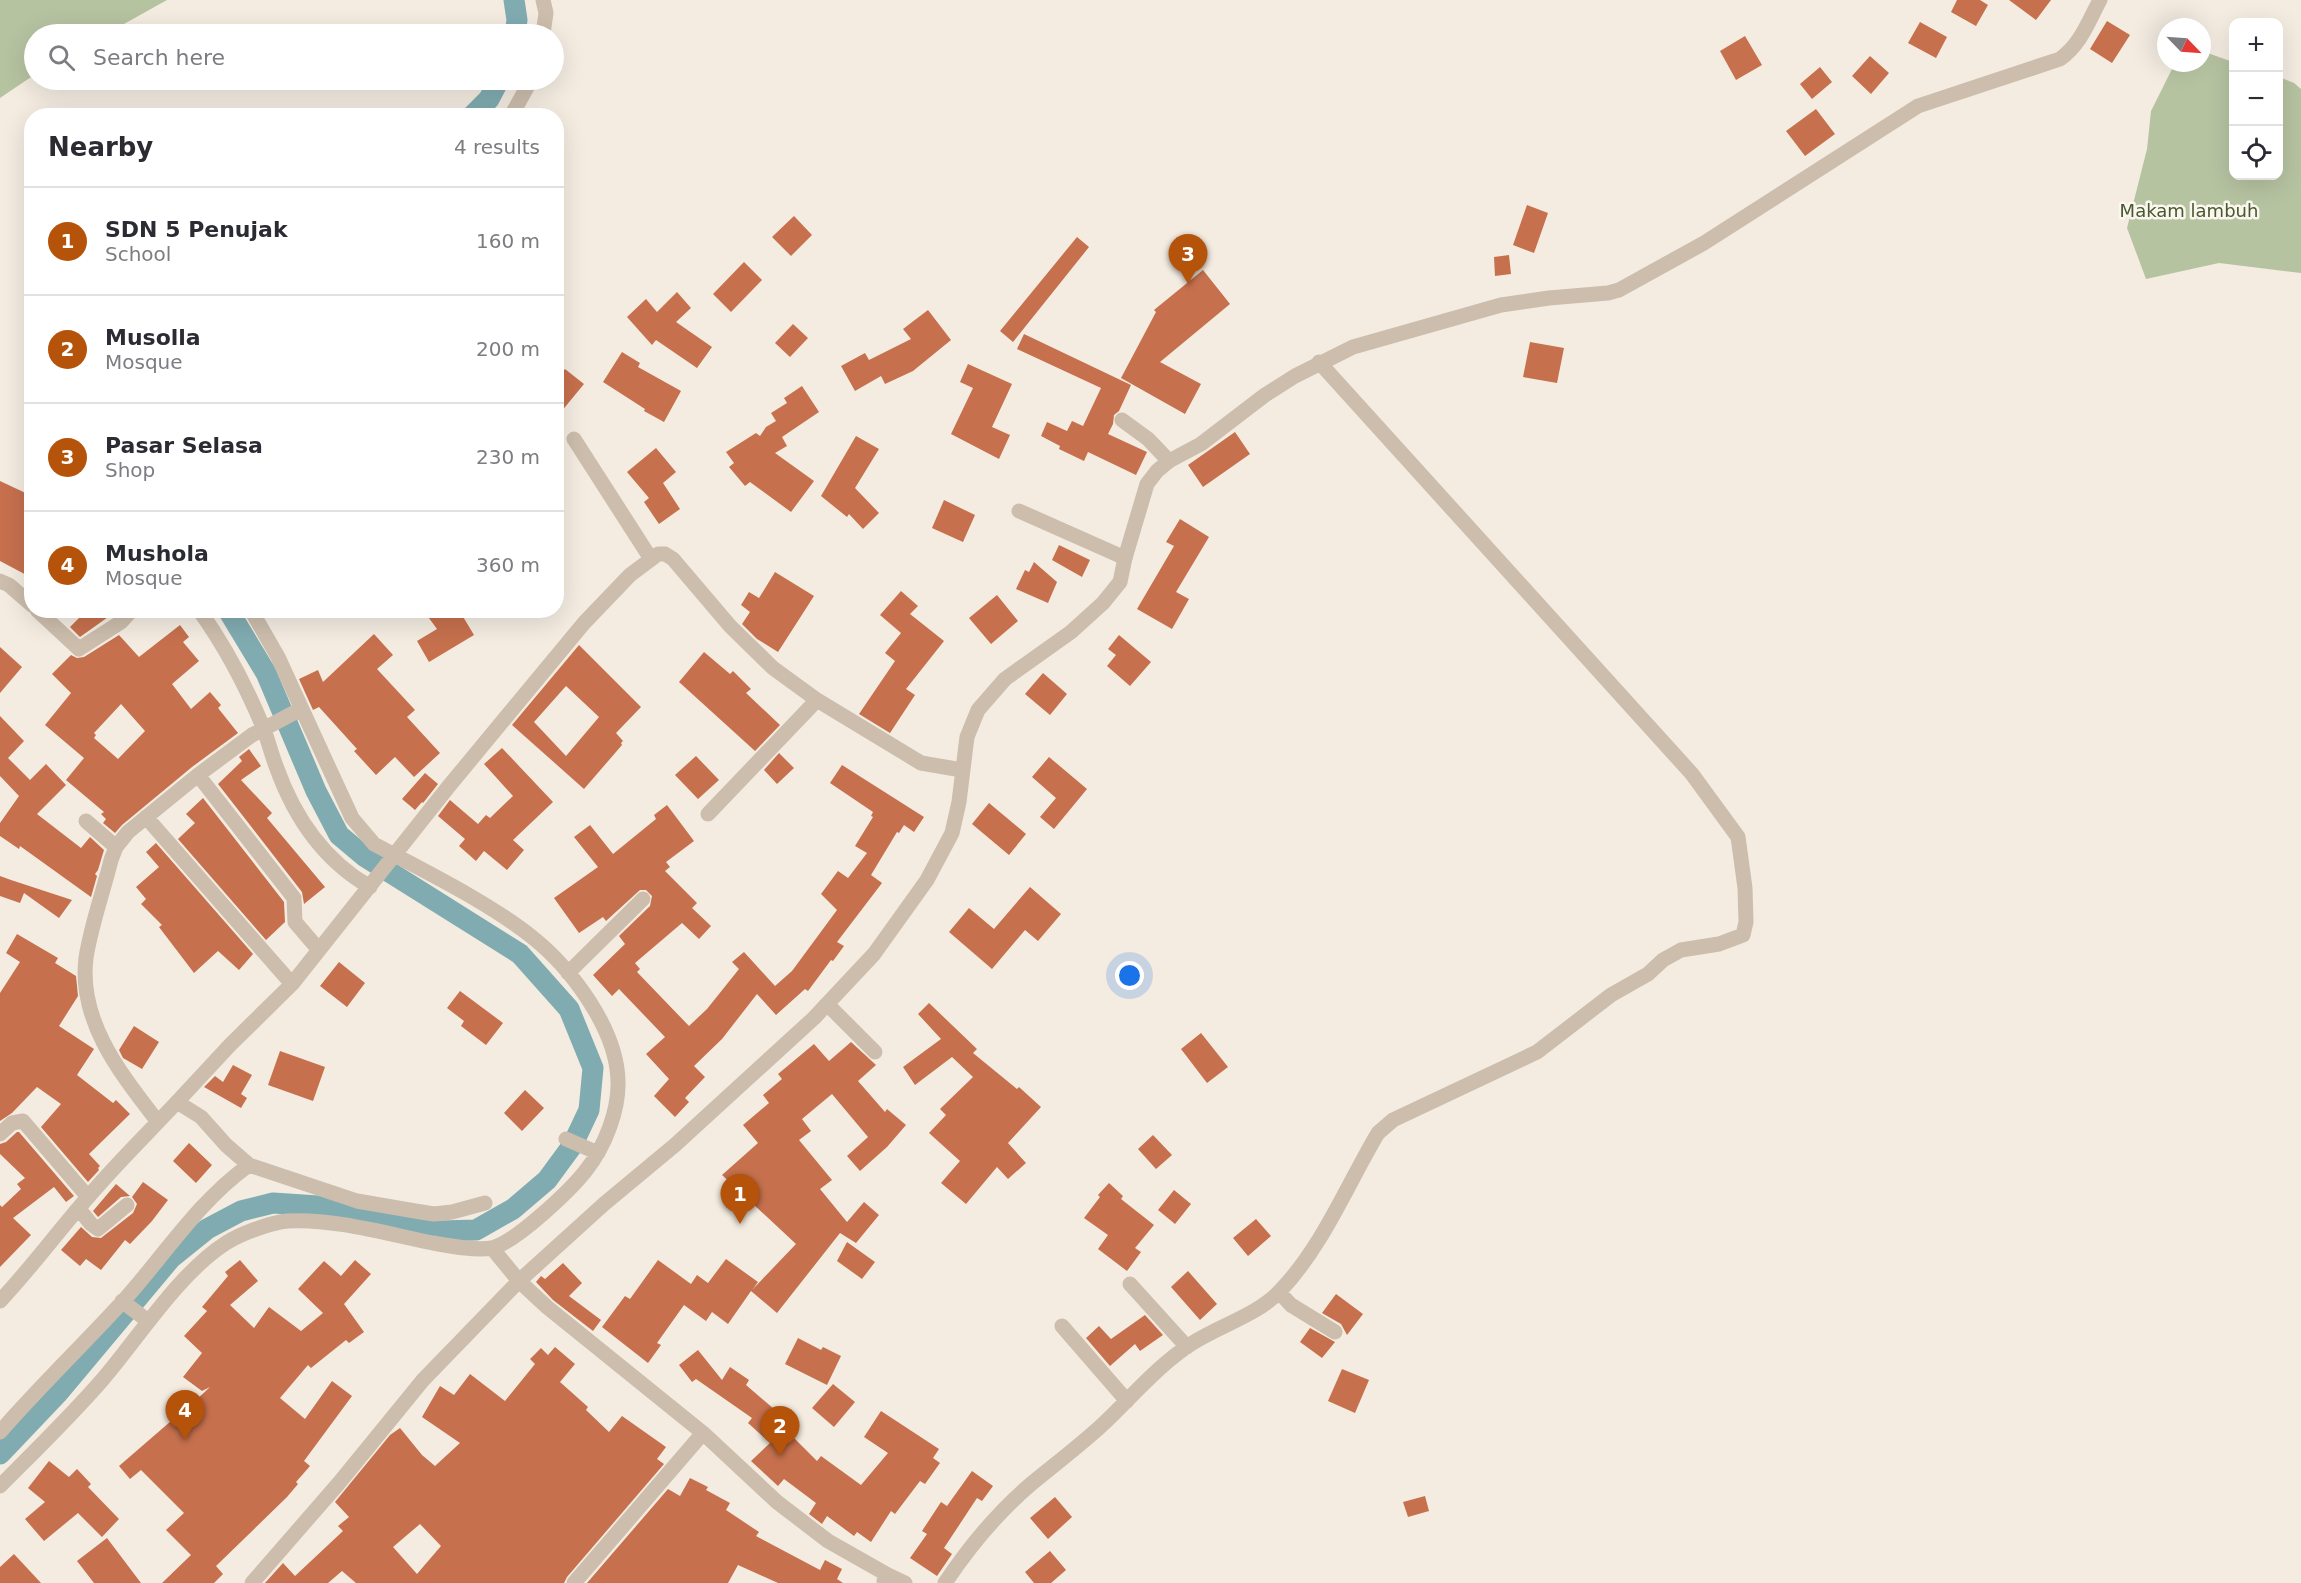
<!DOCTYPE html>
<meta charset="utf-8">
<style>
:root{--surface:#fff;--page:#f7f7f7;--text:#2b2b33;--muted:#7c7c81;--line:#e1e1e2;--accent:#b45309}
body{margin:0;font-family:"DejaVu Sans",sans-serif;background:var(--page);color:var(--text)}
.controls{position:absolute;right:18px;top:18px;display:grid;overflow:hidden;border-radius:12px;box-shadow:0 6px 24px #0002}
.controls button{width:54px;height:54px;display:grid;place-items:center;padding:0;border:0;border-bottom:2px solid var(--line);background:var(--surface);color:var(--text);font:30px sans-serif}
.compass{position:absolute;left:2157px;top:18px;width:54px;height:54px;border-radius:50%;background:var(--surface);box-shadow:0 6px 24px #0002;rotate:115deg}
.you{position:absolute;left:1130px;top:976px;width:21px;height:21px;margin:-15px;border:4px solid #fff;border-radius:50%;background:#1a73e8;box-shadow:0 0 0 9px #1a73e833}
.badge{display:grid;place-items:center;width:39px;height:39px;border-radius:50%;background:var(--accent);color:#fff;font-size:20px;font-weight:700}
.pin{position:absolute;translate:-50% -50px;filter:drop-shadow(0 2px 3px #0008)}
.pin::after{content:'';position:absolute;top:32px;width:21px;height:18px;background:inherit;clip-path:polygon(0 0,100% 0,50% 100%)}
.list{margin:0;padding:0;list-style:none}
h2{display:flex;justify-content:space-between;align-items:center;height:78px;margin:0;padding:0 24px;font-size:26px}
h2 small{font-size:20px;font-weight:400;color:var(--muted)}
.list li{display:grid;grid-template-columns:39px 1fr auto;gap:18px;align-items:center;box-sizing:border-box;height:108px;padding:0 24px;border-top:2px solid var(--line)}
.list b{display:block;font-size:22px;white-space:nowrap}
.list p{margin:0;font-size:20px;white-space:nowrap;color:var(--muted)}
.list em{font-size:20px;font-style:normal;color:var(--muted)}
.icon{flex:none;width:33px;height:33px;fill:none;stroke:currentColor;stroke-width:2;stroke-linecap:round;stroke-linejoin:round}
.map{position:relative;flex:none;width:2301px;height:1583px;overflow:hidden}
.search{position:absolute;background:var(--surface);box-shadow:0 6px 24px #0002;left:24px;top:24px;width:540px;height:66px;display:flex;align-items:center;gap:15px;box-sizing:border-box;padding:0 21px;border-radius:33px;color:var(--muted);font-size:22px}
.panel{position:absolute;background:var(--surface);box-shadow:0 6px 24px #0002;left:24px;top:108px;width:540px;height:510px;border-radius:24px}
.map>svg:first-child{display:block}
.green{fill:#b6c3a1}
.lines{fill:none;stroke-linecap:round;stroke-linejoin:round}
.canal{stroke:#80acb1;stroke-width:21}
.building{fill:#c6704d;fill-rule:evenodd}
.minor{stroke:#ccbdac;stroke-width:15}
.tertiary{stroke:#ccbdac;stroke-width:15}
.labels{text-anchor:middle;stroke-width:5;stroke-linejoin:round;paint-order:stroke}
.park-label{font-size:18px;fill:#47592f;stroke:#fbf6ee}
</style>
<div class="map">
<svg width="2301" height="1583" viewBox="0 0 2301 1583">
<rect width="100%" height="100%" fill="#f4ece1"/>
<path class="green" d="M0,0H167L106,34H34V75L0,98Z
M2202,51L2233,62L2234,176H2278L2279,77L2294,83L2301,89V273L2219,263L2146,279L2127,228L2147,149L2151,111L2175,63H2202Z"/>
<g class="lines">
<path class="canal" d="M514,0L517,20L515,34
M472,116L489,99L499,80
M0,1454L58,1393L171,1258L207,1229L241,1211L273,1203L318,1206L440,1231L476,1230L513,1209L547,1180L572,1146L589,1110L593,1068L569,1009L520,954L364,856L339,835L316,791L266,673L228,610"/>
</g>
<path class="building" d="M1957,0H1980L1988,5L1976,26L1951,12Z
M2009,0H2051L2036,20Z
M2107,21L2130,35L2112,63L2090,49Z
M1920,22L1947,37L1936,58L1908,43Z
M1745,36L1762,65L1736,80L1720,51Z
M1870,56L1889,73L1871,94L1852,76Z
M1820,67L1832,82L1812,99L1800,84Z
M1816,109L1835,134L1805,156L1786,131Z
M1527,205L1548,213L1534,253L1513,245Z
M794,216L812,235L791,256L772,237Z
M1077,237L1089,247L1013,342L1000,331Z
M1509,255L1511,274L1495,276L1494,257Z
M744,262L762,280L731,312L713,294Z
M1203,270L1230,304L1160,362L1201,384L1185,414L1121,378L1156,312L1154,310Z
M677,292L691,308L676,322L712,347L697,368L656,340L652,345L627,317L646,299L657,312Z
M928,310L951,340L913,371L885,384L881,376L855,391L841,366L865,353L869,360L911,339L903,329Z
M793,324L808,338L790,357L775,343Z
M1024,334L1131,385L1119,411L1114,415L1113,424L1108,434L1147,452L1136,475L1088,452L1084,461L1059,449L1060,446L1041,436L1047,422L1067,431L1072,421L1083,426L1101,388L1017,349Z
M1530,342L1564,348L1557,383L1523,377Z
M622,352L640,363L638,367L681,391L664,422L644,411L645,409L603,382Z
M968,364L1012,384L992,427L1010,435L999,459L951,434L973,388L960,382Z
M565,369L584,384L556,418V379Z
M802,386L819,412L782,437L787,446L775,453L814,481L791,512L750,482L745,486L729,467L734,463L726,452L756,433L760,436L766,427L776,421L771,413L787,403L784,398Z
M1235,432L1250,454L1203,487L1188,465Z
M856,436L879,449L855,488L879,513L863,529L849,514L847,517L821,496Z
M656,448L676,472L663,483L680,509L659,524L644,502L649,498L627,472Z
M0,481L32,496V578L0,561Z
M944,500L975,515L963,542L932,528Z
M1180,519L1209,537L1176,592L1189,599L1172,629L1137,609L1174,546L1166,542Z
M1059,545L1090,560L1082,577L1052,560Z
M1034,562L1057,582L1048,603L1016,589L1025,570L1029,572Z
M775,572L814,596L778,652L757,639L742,624L750,612L741,605L749,592L759,598Z
M901,591L918,606L910,614L944,641L906,689L915,695L890,733L859,714L895,661L885,653L901,633L880,615Z
M997,595L1018,621L991,644L969,618Z
M87,610H118L80,637L70,627Z
M423,610H459L474,635L429,662L417,641L437,629Z
M180,625L189,637L183,642L199,661L172,684L191,709L210,692L221,705L218,708L238,733L192,767L122,825L115,833L103,823L106,819L101,814L104,812L66,780L84,758L45,725L71,693L52,674L71,655L77,658L84,657L119,635L139,657ZM121,704L145,731L118,759L94,738L96,735L94,733Z
M374,634L393,655L377,669L415,710L407,717L440,753L414,777L395,757L376,775L354,751L357,749L319,707L313,710L299,679L318,670L323,682Z
M1119,635L1151,662L1130,686L1107,666L1116,655L1108,649Z
M579,645L641,707L616,733L623,741L621,743L622,745L584,789L512,725ZM566,686L599,717L566,756L534,722Z
M0,647L22,667L0,693Z
M704,652L730,674L733,671L751,689L746,693L780,725L755,751L679,682Z
M1043,673L1067,694L1050,715L1025,694Z
M0,716L24,741L8,758L30,780L46,764L66,785L37,814L81,848L90,837L104,850L98,870L95,874L97,876L91,897L20,846L19,849L0,836V823L19,796L0,776Z
M502,748L553,802L513,840L524,850L507,870L484,851L476,861L459,846L465,839L438,816L450,800L478,824L486,815L490,818L513,796L484,764Z
M249,749L261,766L241,780L272,813L267,818L325,887L304,904L302,892L218,784L242,761L239,757Z
M779,753L794,768L777,784L764,770Z
M696,756L719,780L698,799L675,775Z
M1049,757L1087,789L1054,829L1040,817L1056,798L1032,777Z
M842,765L924,817L914,832L904,825L899,833L897,832L871,875L882,883L837,942L844,946L833,961L831,960L808,991L805,989L776,1015L757,994L722,1039L694,1066L705,1077L685,1098L689,1102L675,1117L654,1096L669,1079L646,1054L665,1037L619,989L612,996L593,975L625,944L619,936L650,906L652,896L646,890H640L606,921L603,917L579,933L554,898L598,867L574,837L590,825L613,854L656,819L654,815L667,805L694,841L666,862L670,867L665,871L697,903L692,908L711,926L699,939L682,923L635,963L640,969L637,972L689,1026L707,1009L739,969L732,962L744,952L775,986L792,971L837,910L821,894L838,871L848,878L867,853L855,846L873,817L871,816L873,812L830,783Z
M425,773L438,784L423,803L422,802L415,810L402,799Z
M203,798L284,902L285,922L266,940L178,839L195,823L186,814Z
M989,803L1026,834L1009,855L972,824Z
M156,843L253,954L239,970L218,951L194,973L159,927L162,925L141,904L146,899L136,887L159,867L146,852Z
M0,876L11,880L72,900L59,918L24,893L20,903L0,896Z
M1030,887L1061,914L1038,941L1025,930L992,969L949,932L969,908L994,929Z
M17,934L58,958L55,963L76,976L78,996L59,1026L94,1049L77,1075L113,1103L116,1100L130,1114L89,1154L100,1166L98,1168L99,1170L88,1182L41,1127L61,1104L37,1087L12,1113L0,1121V993L20,962L6,953Z
M339,962L365,983L347,1007L320,986Z
M460,991L503,1023L486,1045L461,1026L464,1021L447,1008Z
M929,1003L977,1049L973,1053L1017,1089L1019,1087L1041,1107L1008,1143L1026,1163L1008,1179L997,1167L966,1204L941,1183L960,1161L929,1133L946,1115L940,1109L973,1077L952,1057L915,1085L903,1067L941,1039L918,1014Z
M134,1026L159,1042L142,1069L123,1058L119,1050Z
M1201,1033L1228,1067L1207,1083L1181,1049Z
M851,1042L876,1065L858,1081L885,1112L887,1109L906,1125L887,1147L860,1171L847,1156L868,1137L832,1094L802,1119L811,1131L799,1140L832,1180L820,1189L847,1222L864,1202L879,1215L856,1243L840,1233L777,1313L751,1291L728,1324L712,1312L706,1321L684,1305L657,1343L661,1345L648,1363L602,1327L625,1296L630,1299L658,1260L691,1284L697,1275L708,1283L726,1259L758,1282L753,1289L796,1244L722,1175L758,1143L743,1125L769,1103L763,1095L782,1079L778,1074L814,1044L829,1061Z
M280,1051L325,1067L313,1101L268,1085Z
M233,1065L252,1075L241,1094L247,1098L241,1108L204,1087L215,1076L223,1082Z
M525,1090L544,1108L522,1131L504,1113Z
M17,1132H19L74,1196L66,1202L54,1187L13,1218L31,1235L0,1267V1205L2,1207L21,1189L17,1184L25,1178L0,1154V1144L6,1142Z
M1153,1135L1172,1155L1156,1169L1138,1149Z
M189,1143L212,1165L196,1183L173,1161Z
M143,1182L168,1200L152,1221L130,1244L125,1240L101,1270L86,1259L80,1266L61,1250L81,1227L92,1237L101,1238L133,1213L137,1204L132,1197Z
M1109,1183L1123,1196L1121,1199L1154,1225L1135,1248L1141,1252L1127,1271L1098,1249L1108,1235L1084,1218L1100,1197L1098,1195Z
M116,1184L130,1196L121,1197L98,1217L93,1211Z
M1174,1190L1191,1204L1175,1224L1158,1210Z
M1256,1219L1271,1236L1248,1256L1233,1238Z
M847,1242L875,1262L862,1279L837,1261Z
M240,1260L258,1281L230,1305L254,1328L269,1307L301,1331L323,1313L298,1289L324,1261L341,1276L355,1260L371,1274L344,1304L364,1332L349,1343L346,1340L311,1368L308,1365L280,1398L305,1419L332,1381L352,1396L304,1461L310,1466L296,1482L298,1484L287,1497L216,1566L223,1574L214,1583H162L191,1555L166,1530L184,1513L141,1470L130,1479L119,1466L178,1415L181,1417L194,1402L210,1387L202,1391L183,1377L202,1353L184,1336L207,1311L202,1307L228,1276L225,1272Z
M563,1263L582,1283L569,1296L601,1320L593,1331L553,1300L536,1282L541,1276L545,1279Z
M1188,1271L1217,1304L1200,1320L1171,1287Z
M1336,1294L1363,1314L1347,1335L1341,1324L1322,1313Z
M1145,1315L1163,1335L1140,1351L1135,1344L1110,1366L1086,1338L1099,1326L1111,1339Z
M1310,1328L1335,1342L1322,1358L1300,1342Z
M798,1338L821,1350L823,1347L841,1356L827,1385L785,1364Z
M555,1347L575,1364L560,1382L588,1407L586,1410L609,1432L622,1416L666,1447L657,1459L664,1464L567,1577L564,1583H356L342,1571L328,1583H265L283,1563L295,1576L343,1531L338,1526L349,1517L335,1502L390,1435L400,1428L422,1455L435,1466L460,1443L422,1417L440,1386L454,1395L470,1374L505,1401L535,1364L530,1359L541,1348L548,1355ZM420,1524L441,1546L417,1574L393,1547Z
M698,1350L722,1380L730,1367L749,1380L746,1385L781,1415L776,1420L817,1461L821,1456L861,1485L888,1453L864,1437L881,1411L939,1449L933,1458L940,1463L925,1484L920,1481L895,1514L891,1511L871,1542L857,1532L854,1536L827,1516L822,1524L809,1514L816,1503L784,1479L778,1486L751,1461L770,1443L748,1423L752,1418L696,1379L692,1382L679,1365Z
M1342,1369L1369,1380L1355,1413L1328,1401Z
M833,1384L855,1402L834,1427L812,1408Z
M49,1461L69,1477L77,1469L91,1484L88,1487L119,1519L102,1537L78,1513L44,1541L25,1519L45,1502L28,1488Z
M972,1471L993,1486L982,1501L977,1498L944,1548L952,1554L937,1576L910,1558L927,1534L922,1531L941,1502L947,1506Z
M690,1478L708,1487L706,1490L730,1503L726,1510L759,1532L756,1536L820,1570L825,1560L842,1569L837,1579L843,1583H778L738,1565L728,1583H587L668,1489L680,1496Z
M1425,1496L1429,1511L1408,1517L1403,1502Z
M1055,1497L1072,1517L1048,1539L1030,1518Z
M107,1538L141,1583H94L77,1561Z
M1050,1551L1066,1570L1051,1583H1034L1025,1572Z
M14,1554L41,1583H0V1567Z"/>
<g class="lines">
<path class="minor" d="M543,34L546,13L543,0
M511,116L531,80
M1122,420L1148,439L1169,461
M574,439L651,559
M1019,511L1125,558
M0,581L9,585L32,605
M37,610L79,649L121,622L132,610
M199,610C225,646 246,686 263,727C268,740 271,753 276,766C294,817 323,860 370,887
M198,775L294,898L295,922L319,950
M708,814L817,700
M146,817L292,984
M86,821L116,847
M568,973L643,899
M827,1004L875,1052
M177,1102L230,1045L292,984L449,786L584,623L630,575L658,554H665L673,559L730,626L773,668L817,700L921,763L962,770
M158,1122C122,1075 78,1022 86,958C91,925 103,893 111,860L116,847L128,832L198,775L252,735L301,709
M0,1134L12,1123L23,1121L88,1197
M566,1139L598,1153
M79,1209L91,1224L98,1229L127,1205
M492,1248L519,1281L547,1307L703,1433L777,1502L828,1541L888,1575
M1130,1284L1187,1347
M1279,1292L1291,1305L1335,1332
M0,1301C32,1267 59,1230 89,1196C117,1163 148,1133 177,1102L201,1117L226,1145L249,1165
M122,1301L148,1321
M1062,1326L1127,1401
M0,1432C40,1386 84,1344 125,1299C166,1253 199,1201 249,1165L357,1201L415,1211L434,1214L452,1212L485,1203
M0,1486C35,1451 71,1416 103,1379C139,1337 179,1273 226,1243C240,1234 269,1223 287,1221C332,1218 388,1234 433,1243C450,1246 475,1251 492,1248C516,1242 572,1189 587,1169C605,1146 619,1110 618,1081C617,1029 571,968 532,937C488,902 424,871 374,844L352,818L278,657L251,610
M884,1581L888,1575L905,1583
M574,1583L703,1433
M945,1583C969,1547 997,1513 1031,1484C1054,1465 1078,1447 1101,1426C1130,1399 1157,1366 1191,1344C1220,1325 1256,1316 1280,1291C1323,1246 1347,1185 1378,1133L1393,1120L1537,1052L1611,995L1648,974L1663,960L1681,950L1719,944L1743,935L1746,922L1745,888L1738,837L1692,774L1319,362"/>
<path class="tertiary" d="M252,1583L339,1483L423,1380L519,1281L604,1204L675,1145L814,1018L874,954L927,880L952,833L959,802L967,737L978,710L1005,679L1071,632L1103,603L1120,582L1125,558L1147,484L1157,471L1169,461L1201,444L1265,395L1295,376L1353,347L1501,305L1549,298L1608,293L1619,290L1704,243L1918,106L2060,59C2081,44 2088,22 2100,0"/>
</g>
<g class="labels">
<g class="park-label">
<text x="2189" y="217">Makam lambuh</text>
</g>
</g>
</svg>
<div class="controls">
<button>+</button>
<button>−</button>
<button><svg class="icon" aria-label="locate" viewBox="0 0 24 24"><circle cx="12" cy="12" r="6"/><path d="M12 2v4M12 18v4M2 12h4M18 12h4"/></svg></button>
</div>
<svg class="compass" viewBox="-18 -18 36 36"><path d="M0-13l5 13h-10z" fill="#e53935"/><path d="M0 13l5-13h-10z" fill="#7c7c81"/></svg>
<div class="you"></div>
<div class="pin badge" style="left:740px;top:1224px">1</div>
<div class="pin badge" style="left:780px;top:1456px">2</div>
<div class="pin badge" style="left:1188px;top:284px">3</div>
<div class="pin badge" style="left:185px;top:1440px">4</div>
<div class="search"><svg class="icon" aria-label="search" viewBox="0 0 24 24"><circle cx="10" cy="10" r="6"/><path d="M15 15l6 6"/></svg>Search here</div>
<section class="panel">
<h2>Nearby<small>4 results</small></h2>
<ul class="list">
<li><span class="badge">1</span><div><b>SDN 5 Penujak</b><p>School</p></div><em>160 m</em></li>
<li><span class="badge">2</span><div><b>Musolla</b><p>Mosque</p></div><em>200 m</em></li>
<li><span class="badge">3</span><div><b>Pasar Selasa</b><p>Shop</p></div><em>230 m</em></li>
<li><span class="badge">4</span><div><b>Mushola</b><p>Mosque</p></div><em>360 m</em></li>
</ul>
</section>
</div>
